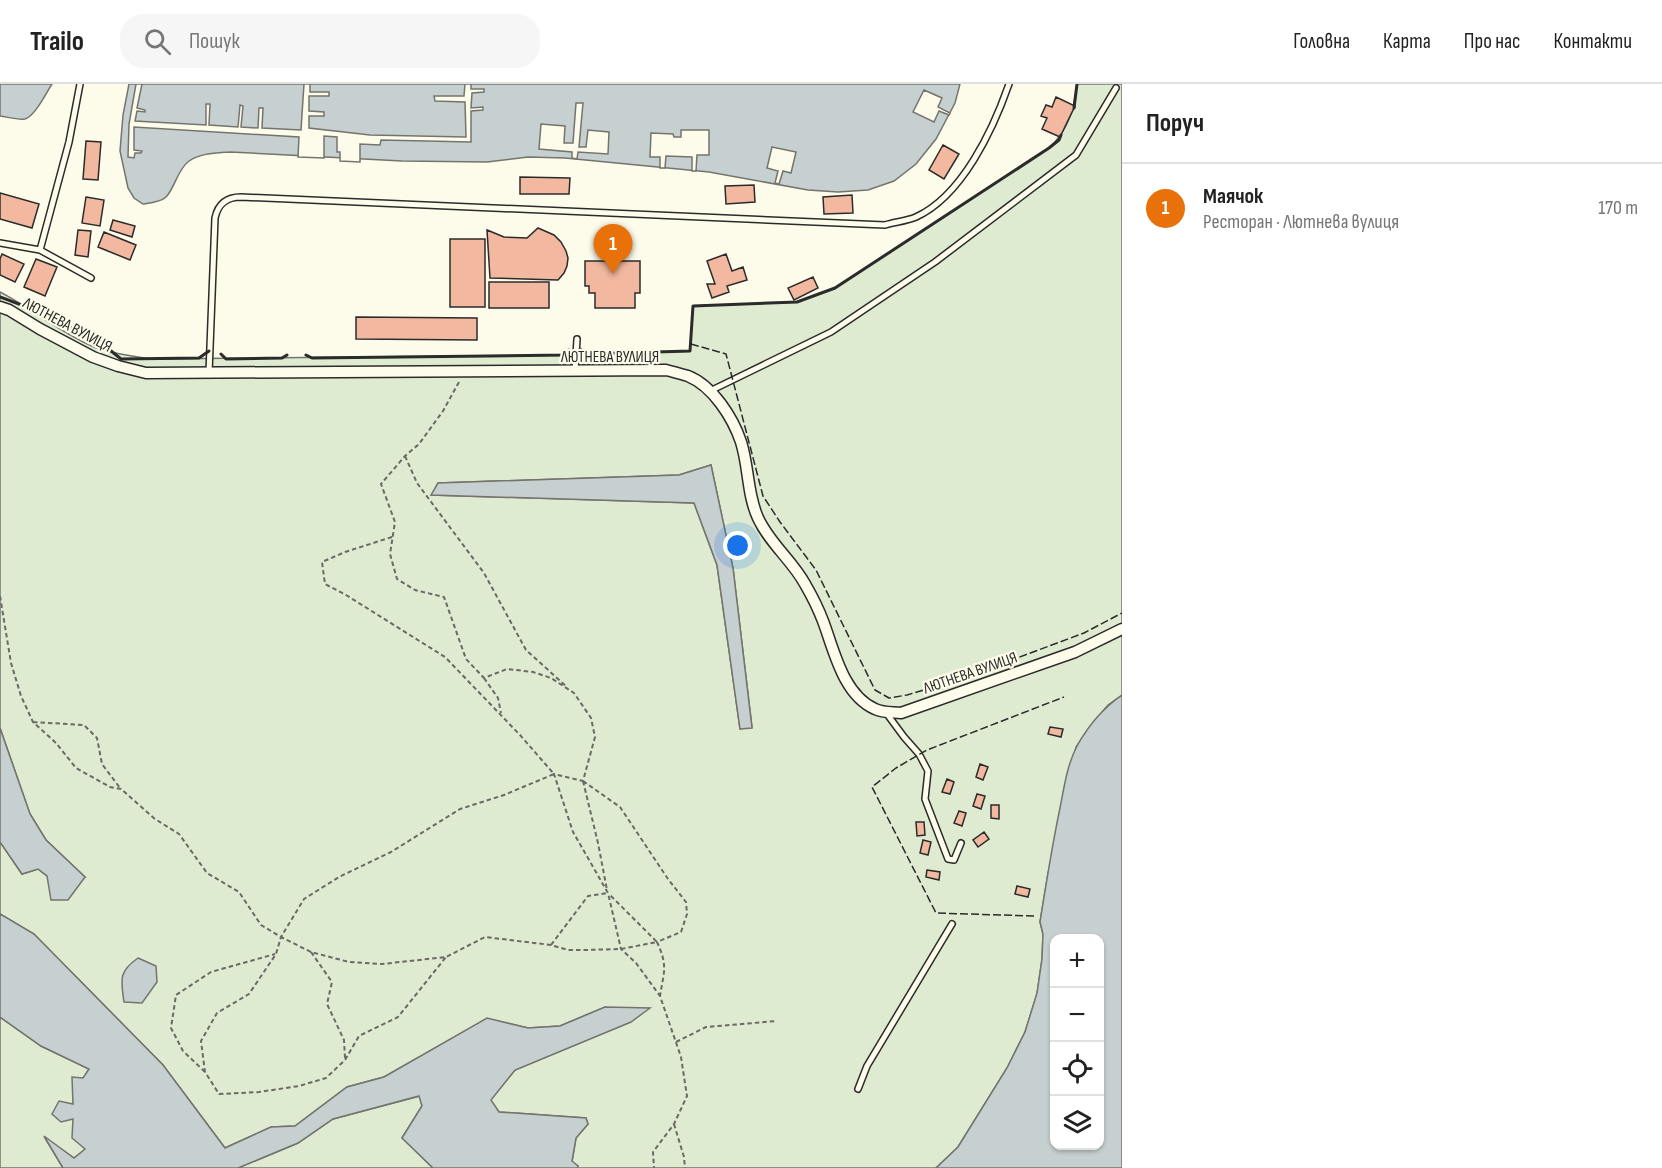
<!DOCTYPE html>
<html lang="uk">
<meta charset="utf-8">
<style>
:root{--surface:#fff;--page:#f6f6f6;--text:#222;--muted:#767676;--line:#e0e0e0;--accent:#0f766e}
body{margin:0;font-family:"Sofia Sans Condensed",sans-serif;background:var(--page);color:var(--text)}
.controls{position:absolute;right:18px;bottom:18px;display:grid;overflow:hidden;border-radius:12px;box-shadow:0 2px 4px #0004}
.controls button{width:54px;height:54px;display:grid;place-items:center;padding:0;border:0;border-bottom:2px solid var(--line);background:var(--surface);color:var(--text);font:30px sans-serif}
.you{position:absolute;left:738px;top:462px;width:21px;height:21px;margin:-15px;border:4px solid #fff;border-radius:50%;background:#1a73e8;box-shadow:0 0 0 9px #1a73e833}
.badge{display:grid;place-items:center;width:39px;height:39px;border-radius:50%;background:var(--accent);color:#fff;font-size:20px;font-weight:700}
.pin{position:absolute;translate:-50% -50px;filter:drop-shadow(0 2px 3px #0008)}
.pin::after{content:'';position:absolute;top:32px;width:21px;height:18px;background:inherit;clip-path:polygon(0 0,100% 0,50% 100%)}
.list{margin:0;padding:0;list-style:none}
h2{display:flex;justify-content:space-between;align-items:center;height:78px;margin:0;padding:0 24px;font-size:26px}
h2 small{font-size:20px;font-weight:400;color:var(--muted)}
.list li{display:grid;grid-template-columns:39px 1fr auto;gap:18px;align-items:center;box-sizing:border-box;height:90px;padding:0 24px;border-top:2px solid var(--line)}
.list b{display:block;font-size:22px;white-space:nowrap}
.list p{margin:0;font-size:20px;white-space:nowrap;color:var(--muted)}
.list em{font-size:20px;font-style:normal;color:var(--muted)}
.icon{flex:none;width:33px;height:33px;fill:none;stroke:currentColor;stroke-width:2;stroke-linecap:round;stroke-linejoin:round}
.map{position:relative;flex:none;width:1122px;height:1084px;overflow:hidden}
header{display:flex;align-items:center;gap:36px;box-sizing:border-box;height:84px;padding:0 30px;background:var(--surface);border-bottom:2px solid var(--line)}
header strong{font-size:28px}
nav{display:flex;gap:33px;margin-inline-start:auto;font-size:21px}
.search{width:420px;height:54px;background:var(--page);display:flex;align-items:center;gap:15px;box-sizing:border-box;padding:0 21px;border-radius:24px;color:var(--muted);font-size:22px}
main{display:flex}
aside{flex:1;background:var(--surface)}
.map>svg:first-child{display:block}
.green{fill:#deebd1;stroke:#74746e;stroke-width:1.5;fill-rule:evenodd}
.water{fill:#c7d0d0;stroke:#74746e;stroke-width:1.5;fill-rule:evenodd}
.pier{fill:#fdfbea;stroke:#74746e;stroke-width:1.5}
.building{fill:#f2b8a0;stroke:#2b2b2b;stroke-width:1.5}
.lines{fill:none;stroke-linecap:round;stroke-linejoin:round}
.service-casing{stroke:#2b2b2b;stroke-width:8}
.minor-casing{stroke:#2b2b2b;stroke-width:13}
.path{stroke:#6a6964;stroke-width:2;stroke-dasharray:4.5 3;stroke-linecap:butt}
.service{stroke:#fdfbea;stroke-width:5}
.minor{stroke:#fdfbea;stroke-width:10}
.fence{stroke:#2b2b2b;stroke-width:1.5;stroke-dasharray:8 3;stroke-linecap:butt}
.wall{stroke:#2b2b2b;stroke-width:3}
.labels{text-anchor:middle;stroke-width:4.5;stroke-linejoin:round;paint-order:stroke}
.street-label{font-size:16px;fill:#2b2b2b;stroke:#fdfbea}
</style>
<header>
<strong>Trailo</strong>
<div class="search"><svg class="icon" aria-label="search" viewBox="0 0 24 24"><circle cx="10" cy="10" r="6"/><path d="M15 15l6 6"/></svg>Пошук</div>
<nav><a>Головна</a><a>Карта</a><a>Про нас</a><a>Контакти</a></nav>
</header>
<main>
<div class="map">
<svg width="1122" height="1084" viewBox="0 0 1122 1084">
<rect width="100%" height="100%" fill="#fdfbea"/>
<path class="green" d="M1077,0H1122V611L1108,621L1091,641L1076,663L1048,790L1040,838L1043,850L1042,875L1037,910L1025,948L1007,984L958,1063L936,1084H577L578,1082L572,1078L576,1054L588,1040L586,1034L499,1028L490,1016L515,986L630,938L605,923L560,942L528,944L487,935L384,993L347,1003L295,1042L271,1043L225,1064L163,981L34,850L0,830V758L22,790L38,785L47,792L85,793L46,756L30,730L0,644V208C32,225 61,249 94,263C108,269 134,272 150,275L566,271L690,267L693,222L797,218L835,204L1049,64C1068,46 1074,26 1077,0ZM711,381L733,484L752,643L740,645L717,481L694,419L432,411L438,399L679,391Z
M0,933L41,962L89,985C80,998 70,1018 73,1034C74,1044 82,1056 86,1065L74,1074L45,1054L63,1084H0Z
M420,1012L422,1022L402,1054L433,1084H238L298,1059L333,1035Z"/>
<path class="water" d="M0,0H52C46,9 35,32 25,35C17,36 8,33 0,32Z
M129,0H960L955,19L936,55L916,80L894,97L868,106L838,108L808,106L709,88L565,74L528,73L487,78L402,77L230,68C217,69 200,69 189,77C177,86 175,104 166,113C161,118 150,119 143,120L134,114L128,104L120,67L123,31Z
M711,381L733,484L752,644L740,645L717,481L694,419L431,411L438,399L679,391Z
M1122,611V1084H936L958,1063L1007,984L1025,948L1037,909L1042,875L1043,850L1040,838C1046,800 1052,762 1060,724C1064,704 1067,681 1077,662C1088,642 1103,624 1122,611ZM1054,854H1100V1062H1054Z
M0,644L30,730L46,756L85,793L68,816H51L47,792L38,785L22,790L0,758Z
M0,830L34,850L163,981L225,1064L271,1043L295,1042L347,1003L384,993L487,934L528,944L560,942L605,923L650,924L631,938L515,986L491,1016L499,1028L586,1034L588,1040L576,1054L572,1077L578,1082L577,1084H433L402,1054L422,1022L419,1012L333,1035L298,1059L238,1084H63L44,1052L74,1074L85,1065L72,1054L73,1035L61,1038L52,1030L59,1017L73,1020L72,993L83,994L89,985L41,962L0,933Z
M138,874L156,882L157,898L142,919L124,918C121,896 118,888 138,874Z"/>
<path class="pier" d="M136,0H142L137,24L145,26V28L137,27L135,37L206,41V20H210L209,41L238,43L240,21L243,22L241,43L258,44L259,24H263L262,44L301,46L304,0H310V8H329V12H309V27L324,28V32H309V44L370,51L466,53L465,18L435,17L434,12H464L465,0H471V5H484V8L472,9L471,24L483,23V26L471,27V58L381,56L380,61L360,60V78L340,77V68H337V53L324,52V74L298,73L299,53L134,43V66L142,67L141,69H135L134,74L128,73L129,40Z
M924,6L942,14L938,23L950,29L949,31L939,27L934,38L913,28Z
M576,19H583L579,63H586L588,46L609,48L608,70L578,68L577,75L572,74V68L539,65L541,40L565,42L564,59H573Z
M681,46H709V71H697L696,87H692V73L666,72L665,84H660V73H650L651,49L673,50L674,53H681Z
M772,63L796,68L791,89L783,87L779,100L775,99L778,87L767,84Z"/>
<path class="building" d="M1056,13L1075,22L1060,53L1042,45L1047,34L1041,32L1046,21L1052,23Z
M86,57L101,58L98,96L83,95Z
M943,61L959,70L944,95L929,86Z
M520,93L570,94L569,110H520Z
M754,101L755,118L726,120L725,102Z
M0,109L39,120L32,144L0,135Z
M852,111L853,129L824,130L823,113Z
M86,113L104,116L100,142L82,139Z
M113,136L135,142L132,153L110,146Z
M538,144L554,151L561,158L566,167L568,174L567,182L564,189L558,196L490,194L487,146L504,153L527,154Z
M78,146L91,147L88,173L75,171Z
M104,148L136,161L130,176L98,163Z
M450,155H485V223H450Z
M2,170L24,180L15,198L0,191V175Z
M726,170L732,187L743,183L747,196L727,202L729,208L712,214L707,200H715L707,177Z
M36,175L57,183L45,212L24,203Z
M585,177H640V209H635V224H595V209H589V202H585Z
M813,193L818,204L794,216L788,204Z
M489,198H549V224H489Z
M356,233L477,234V256L356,255Z
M1050,643L1063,645L1061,653L1048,650Z
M980,680L988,683L983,696L976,693Z
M947,695L954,698L950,710L942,708Z
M977,710L985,712L981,725L973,722Z
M991,721H999V735L991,734Z
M959,727L966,729L962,742L954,739Z
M916,738H924L925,751L917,752Z
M984,748L989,755L978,763L973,756Z
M923,756L931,758L928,771L920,769Z
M927,786L940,788L939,796L926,793Z
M1017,802L1030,805L1028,813L1015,810Z"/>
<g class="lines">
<defs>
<path id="service" d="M0,159L40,166L69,58L80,0
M40,166L91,194
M575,287L577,255
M209,289L215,134C218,120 226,113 241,113L885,141C895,138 907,137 916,133C962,112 993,46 1009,0
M710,307L831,248L935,178L1076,71L1116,4
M887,630L904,653L919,670L928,687L925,715L948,775L954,776L961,759
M858,1005L867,982L952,840"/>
<path id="minor" d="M0,223L9,226L40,245L93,273L118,282L146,289L666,286C674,288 681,290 688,292C713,302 733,334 741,358C749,383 747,410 758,434C770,460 792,476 805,500C812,512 818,524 823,537C834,566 843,611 875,625C883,629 893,628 901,629L1075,568L1122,545"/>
</defs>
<use href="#service" class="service-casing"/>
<use href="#minor" class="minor-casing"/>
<path class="path" d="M459,298L443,327L419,360L405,372L381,400L395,438L390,470L397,495L415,506L444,513L466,575L484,594L507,585L533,588L551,594L574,609L591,634L595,653L583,697L554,690L573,748L608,809L621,865L636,879L660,912L681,973L687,1012L674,1040L653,1068L654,1084
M405,372L417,399L484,489L526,566L567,603
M392,453L345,468L322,478L325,500L346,511L445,573L520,651L554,690L504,711L460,725L391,768L339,793L304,815L281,853L276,870L249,910L217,929L201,957L205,988L219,1010L259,1008L299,1002L326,994L345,976L359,952L398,933L446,873
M0,512L11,579L21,612L33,638L56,659L76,684L110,703L121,705L155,735L179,750L207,789L239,808L261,841L281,853L311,868L349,878L382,880L446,873L485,853L551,861L568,866H584L621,865L657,858L610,811
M484,594L498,614L501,629
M33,638L84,641L97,654L102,680L120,704
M583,697L598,759L607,806
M583,697L620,723L668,795L686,818L687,830L681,848L657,858C668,882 664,887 660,912
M551,861L588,812L608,809
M311,868L332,898L327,920L344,956L345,974
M676,958L706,943L777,937
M205,988L183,967L171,944L176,911L211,888L275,870
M674,1040L684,1073L685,1084"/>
<use href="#service" class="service"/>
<use href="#minor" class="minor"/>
<path class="fence" d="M691,260L726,270L763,412L780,438L816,486L875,606L889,614L907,611L958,596L1084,549L1122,529
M1034,832L936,829L872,703L896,684L927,666L1064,613"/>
<path class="wall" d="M1074,24L1077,0
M0,213L48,231L105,262L121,275L199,274L209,267
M580,265L586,270L690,267L693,222L797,218L835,204L1049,64L1059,56L1061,51
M221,270L226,275L282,274L287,271
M306,271L312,274L566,271L569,266"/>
</g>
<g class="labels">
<g class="street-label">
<text transform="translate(68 240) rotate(28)" y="6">ЛЮТНЕВА ВУЛИЦЯ</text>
<text x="610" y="278">ЛЮТНЕВА ВУЛИЦЯ</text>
<text transform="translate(970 588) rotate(-19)" y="6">ЛЮТНЕВА ВУЛИЦЯ</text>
</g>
</g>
</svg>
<div class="controls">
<button>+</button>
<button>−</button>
<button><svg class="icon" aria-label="locate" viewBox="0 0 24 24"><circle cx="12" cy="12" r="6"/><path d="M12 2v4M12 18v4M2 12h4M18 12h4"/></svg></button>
<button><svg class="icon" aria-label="layers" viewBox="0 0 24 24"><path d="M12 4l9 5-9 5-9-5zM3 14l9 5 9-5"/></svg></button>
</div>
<div class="you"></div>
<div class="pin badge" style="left:613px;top:190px;background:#e8710a">1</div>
</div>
<aside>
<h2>Поруч<small></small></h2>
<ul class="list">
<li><span class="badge" style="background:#e8710a">1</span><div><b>Маячок</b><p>Ресторан · Лютнева вулиця</p></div><em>170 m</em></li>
</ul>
</aside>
</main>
